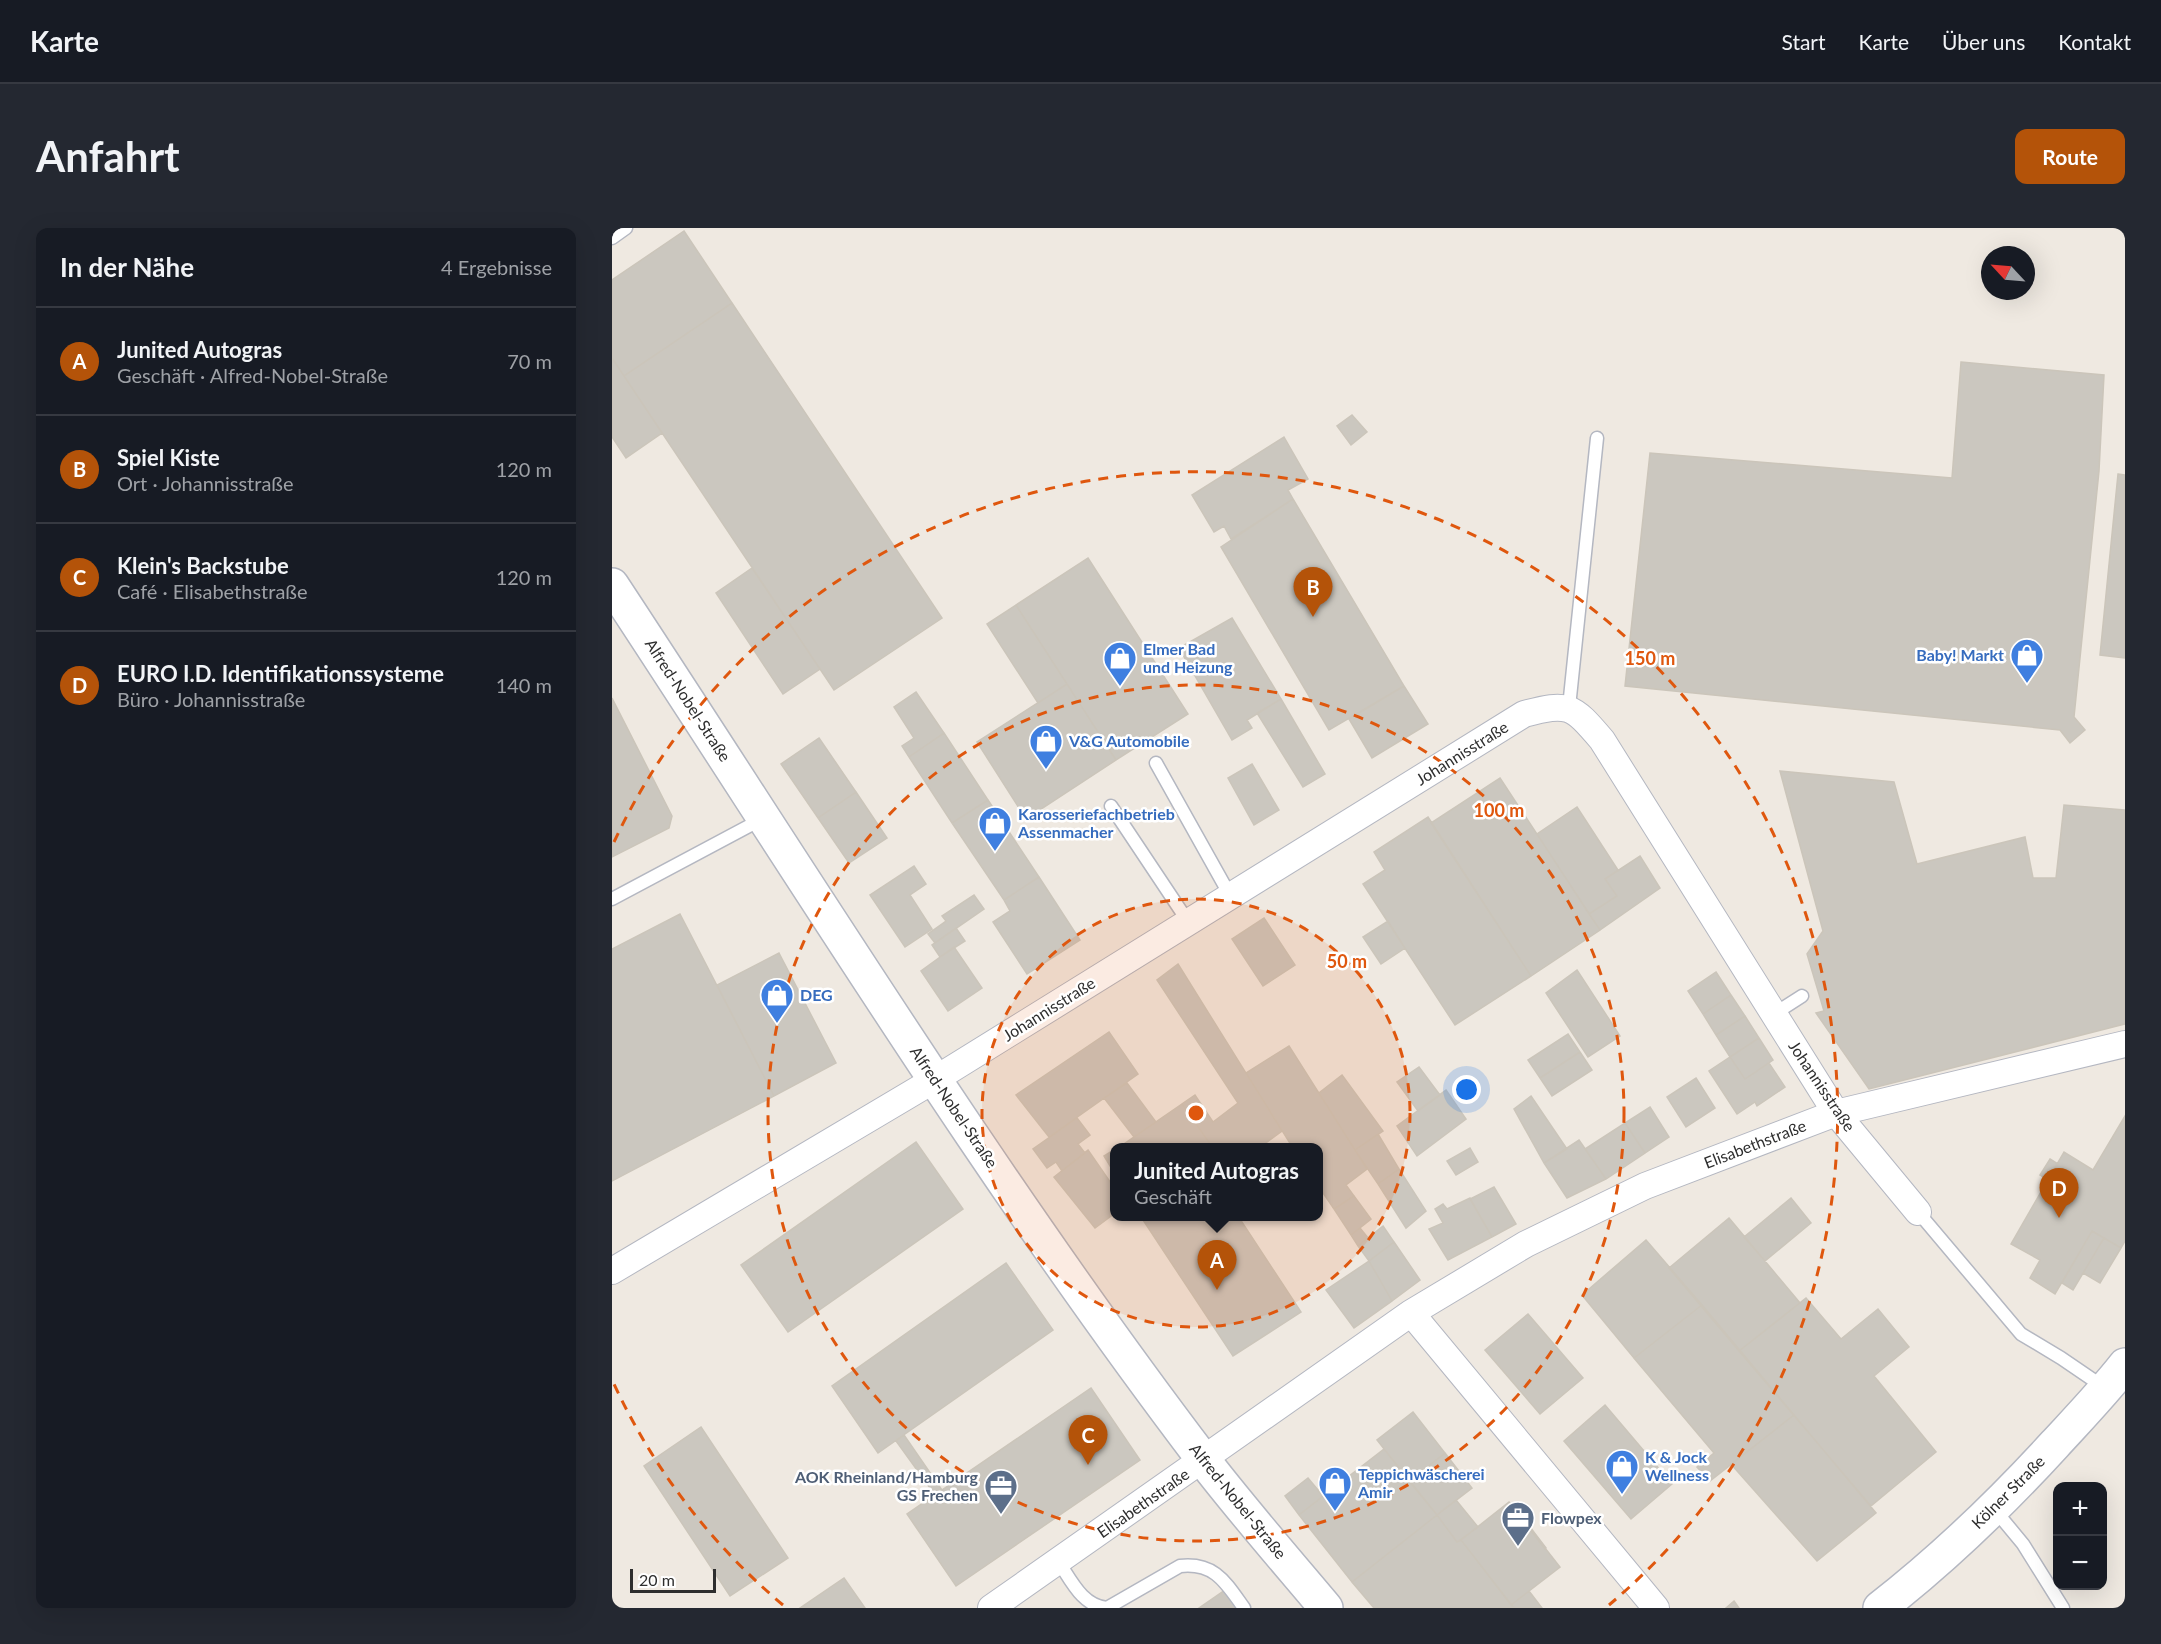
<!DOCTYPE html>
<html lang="de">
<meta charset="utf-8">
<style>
:root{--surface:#171b24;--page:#242831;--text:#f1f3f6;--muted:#9ea1a6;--line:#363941;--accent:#b45309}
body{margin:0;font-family:Lato,sans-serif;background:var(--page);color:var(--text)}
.controls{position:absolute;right:18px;bottom:18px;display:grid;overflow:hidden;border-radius:12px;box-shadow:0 6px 24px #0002}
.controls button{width:54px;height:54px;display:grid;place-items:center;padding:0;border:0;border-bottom:2px solid var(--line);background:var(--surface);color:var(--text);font:30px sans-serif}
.compass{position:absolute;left:1369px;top:18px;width:54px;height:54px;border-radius:50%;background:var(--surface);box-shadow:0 6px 24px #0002;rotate:296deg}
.scale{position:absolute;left:18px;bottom:15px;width:86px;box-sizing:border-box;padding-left:6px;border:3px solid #2e2e2e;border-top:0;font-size:16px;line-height:21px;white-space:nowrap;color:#2e2e2e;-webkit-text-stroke:4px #fff;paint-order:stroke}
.you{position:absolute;left:855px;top:862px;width:21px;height:21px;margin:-15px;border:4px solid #fff;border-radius:50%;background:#1a73e8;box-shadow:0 0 0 9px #1a73e833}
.badge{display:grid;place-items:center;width:39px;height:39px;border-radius:50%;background:var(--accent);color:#fff;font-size:20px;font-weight:700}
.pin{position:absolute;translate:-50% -50px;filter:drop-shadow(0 2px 3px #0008)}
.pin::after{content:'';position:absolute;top:32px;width:21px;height:18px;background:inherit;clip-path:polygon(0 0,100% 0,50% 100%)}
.popup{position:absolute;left:498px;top:915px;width:213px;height:78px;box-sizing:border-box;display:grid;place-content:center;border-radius:12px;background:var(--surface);filter:drop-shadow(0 2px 4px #0005);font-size:20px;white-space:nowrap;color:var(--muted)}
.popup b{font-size:22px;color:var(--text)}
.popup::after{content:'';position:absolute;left:50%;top:100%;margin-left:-12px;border:12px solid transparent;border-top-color:var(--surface)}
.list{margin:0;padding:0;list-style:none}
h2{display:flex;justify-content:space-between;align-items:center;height:78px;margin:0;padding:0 24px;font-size:26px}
h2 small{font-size:20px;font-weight:400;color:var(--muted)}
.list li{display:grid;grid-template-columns:39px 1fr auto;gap:18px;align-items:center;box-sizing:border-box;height:108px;padding:0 24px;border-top:2px solid var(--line)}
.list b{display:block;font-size:22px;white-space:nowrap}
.list p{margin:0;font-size:20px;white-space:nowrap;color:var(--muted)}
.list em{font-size:20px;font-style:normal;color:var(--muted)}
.map{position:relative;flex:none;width:1513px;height:1380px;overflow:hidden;border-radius:12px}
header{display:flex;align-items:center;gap:36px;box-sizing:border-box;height:84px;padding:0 30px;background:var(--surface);border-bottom:2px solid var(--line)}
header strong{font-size:28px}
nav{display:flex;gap:33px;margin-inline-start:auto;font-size:21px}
.intro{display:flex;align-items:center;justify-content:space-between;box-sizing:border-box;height:144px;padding:0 36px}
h1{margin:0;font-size:42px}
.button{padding:15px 27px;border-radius:12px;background:var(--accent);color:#fff;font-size:21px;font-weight:700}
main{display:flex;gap:36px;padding:0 36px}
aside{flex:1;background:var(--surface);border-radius:12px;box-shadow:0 6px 24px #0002}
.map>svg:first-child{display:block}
.building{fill:#cbc7bf;stroke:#cbc5ba;stroke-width:1.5}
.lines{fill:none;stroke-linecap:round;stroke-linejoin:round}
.lane-casing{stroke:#b4b7c1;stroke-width:15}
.street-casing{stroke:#b4b7c1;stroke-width:28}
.secondary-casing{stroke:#b4b7c1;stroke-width:36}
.lane{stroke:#fff;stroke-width:12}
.street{stroke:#fff;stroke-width:26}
.secondary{stroke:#fff;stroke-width:33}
.ring{fill:none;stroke:#df570e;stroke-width:3;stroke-dasharray:10 8}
.labels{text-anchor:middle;stroke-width:5;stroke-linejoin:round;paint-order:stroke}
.shop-label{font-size:16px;font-weight:bold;fill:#366cbe;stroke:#fff;text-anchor:start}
.street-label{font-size:16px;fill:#2e2e2e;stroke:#fff}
.service-label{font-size:16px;font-weight:bold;fill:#4e5e75;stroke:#fff;text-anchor:end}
.centre{fill:#df570e;stroke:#fff;stroke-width:3}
.ring-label{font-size:18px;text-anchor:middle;font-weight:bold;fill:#df570e;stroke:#fff;stroke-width:5;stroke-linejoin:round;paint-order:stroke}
</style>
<header>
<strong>Karte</strong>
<nav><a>Start</a><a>Karte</a><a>Über uns</a><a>Kontakt</a></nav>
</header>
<div class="intro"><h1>Anfahrt</h1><a class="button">Route</a></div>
<main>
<aside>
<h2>In der Nähe<small>4 Ergebnisse</small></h2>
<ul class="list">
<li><span class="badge">A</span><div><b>Junited Autogras</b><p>Geschäft · Alfred-Nobel-Straße</p></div><em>70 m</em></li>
<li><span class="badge">B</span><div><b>Spiel Kiste</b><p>Ort · Johannisstraße</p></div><em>120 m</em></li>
<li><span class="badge">C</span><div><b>Klein's Backstube</b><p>Café · Elisabethstraße</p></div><em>120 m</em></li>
<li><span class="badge">D</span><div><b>EURO I.D. Identifikationssysteme</b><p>Büro · Johannisstraße</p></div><em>140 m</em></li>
</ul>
</aside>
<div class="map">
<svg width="1513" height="1380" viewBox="0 0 1513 1380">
<rect width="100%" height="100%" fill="#efe9e1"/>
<path class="building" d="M72,3L120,75L12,148L0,130V52Z
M120,75L330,390L222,462L12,148Z
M0,130L50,205L14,230L0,209Z
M1349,134L1492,147L1487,243L1462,489L1473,502L1458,515L1448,502L1013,458L1038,225L1340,250Z
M740,187L755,204L739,217L725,198Z
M672,209L696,251L676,262L681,271L619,311L612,298L602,304L580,267Z
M1506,246L1513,247V430L1488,427Z
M681,271L792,458L717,502L609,319Z
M476,330L576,486L504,532L404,377Z
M140,340L208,441L171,466L104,365Z
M404,377L455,456L426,475L375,396Z
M620,390L669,471L635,492L640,500L620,512L567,420Z
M455,456L504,532L414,591L365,514Z
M792,458L816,496L760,530L737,491Z
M304,464L332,505L297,529L290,518L302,510L282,479Z
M0,470L60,588L57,600L0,629Z
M669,471L713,546L691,559L645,485Z
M332,505L376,572L340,595L297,529Z
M207,510L244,564L206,590L169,536Z
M640,536L667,582L642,597L616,550Z
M1168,543L1282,554L1305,636L1413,609L1421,650H1444L1452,577L1513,582V796L1257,861L1204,785L1212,783L1195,726L1211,703Z
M888,550L988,702L919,748L819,595Z
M244,564L275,610L237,635L206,590Z
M376,572L427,649L392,672L340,595Z
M965,579L1006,642L993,651L1005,668L977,686L925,606Z
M816,589L919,748L843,797L751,656L773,642L762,624Z
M1028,628L1048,660L988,702L977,686L1005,668L993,651Z
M302,638L314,656L298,667L320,701L293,719L258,667Z
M427,649L468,712L415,746L381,694L398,683L392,672Z
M362,667L372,681L323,715L316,706L334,693L330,688Z
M68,686L162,868L0,953V721Z
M652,690L683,737L651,758L620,711Z
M776,693L793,720L769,736L751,709Z
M344,700L353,713L328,729L320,717Z
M342,719L370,760L336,783L309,743Z
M167,725L224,835L162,868L105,757Z
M566,736L670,903L647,920H601L570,876L583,867L601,894L626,875L545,752Z
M965,742L1008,808L976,829L934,765Z
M1104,744L1119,767L1091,786L1076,763Z
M1119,767L1133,788L1104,807L1091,786Z
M1133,788L1147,810L1118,829L1104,807Z
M497,804L526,846L437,909L404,867Z
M956,806L968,824L928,850L916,832Z
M1147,810L1161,832L1133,851L1118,829Z
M677,818L755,941L734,957L742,968L722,981L707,959V920H681L634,845Z
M968,824L980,842L940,868L928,850Z
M1118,829L1133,851L1157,835L1173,859L1145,878L1143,874L1125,886L1097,843Z
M807,839L828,867L806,883L785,854Z
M730,847L771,903L743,922L707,865Z
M1084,850L1103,880L1074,899L1055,869Z
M515,855L544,894L522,909L492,870Z
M834,862L854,891L805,928L785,898Z
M919,868L955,921L932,935L902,881Z
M570,876L601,920H506Z
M1038,879L1057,909L1033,925L1013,895Z
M1513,888V1013L1509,1020L1480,1003L1443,1066L1418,1050L1428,1032L1399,1016L1452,924L1481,942Z
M465,890L478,907L466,916L473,925L450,943L444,934L435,940L421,921Z
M1013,895L1033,925L994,951L973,921Z
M766,906L787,941L766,956L743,922Z
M967,912L994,951L955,970L932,935Z
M304,914L351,981L176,1104L129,1037Z
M858,920L866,934L844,947L835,933Z
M503,921V946L492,928Z
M476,922L503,961V985L483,1000L442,949Z
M1438,931L1446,936L1436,952L1428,947Z
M787,941L814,983L794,1000L766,956Z
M882,959L904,996L880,1009L858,971Z
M742,968L759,991L739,1007L722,981Z
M858,970L880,1009L836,1032L817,1001L831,995L823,981L831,976L835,981Z
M1179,970L1199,995L1153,1033L1132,1009Z
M537,988H626L689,1084L621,1128L531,992Z
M1117,990L1188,1075L1127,1123L1057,1040Z
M771,998L782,1014L757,1033L746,1018Z
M748,1000L756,1010L746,1018L739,1007Z
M1480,1003L1492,1010L1461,1062L1450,1055Z
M1492,1010L1509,1020L1488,1055L1471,1045Z
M1034,1012L1090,1077L1022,1130L970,1067Z
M782,1014L808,1052L780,1073L757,1033Z
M757,1033L780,1073L742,1100L714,1062Z
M394,1035L441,1102L266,1225L220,1158Z
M1194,1070L1229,1111L1266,1081L1297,1119L1262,1148L1324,1224L1259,1278L1127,1123Z
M1090,1077L1182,1187L1098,1253L1085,1239L1102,1225L1022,1130Z
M916,1086L971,1150L928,1186L873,1122Z
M479,1160L528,1232L344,1358L295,1286Z
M993,1177L1060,1256L1019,1291L952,1213Z
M801,1184L833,1225L797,1253L765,1212Z
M1182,1187L1264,1285L1205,1333L1119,1236Z
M89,1199L176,1330L118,1368L32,1238Z
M292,1207L330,1262L323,1267L284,1213Z
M772,1221L825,1287L740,1354L687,1287Z
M833,1225L860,1260L825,1287L797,1253Z
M696,1250L711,1268L687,1287L673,1268Z
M844,1272L866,1299L845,1314L825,1287Z
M897,1274L948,1339L899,1377L849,1312Z
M825,1287L845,1314L849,1312L902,1380H762L740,1354Z
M918,1299L934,1320L933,1321L917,1300Z
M232,1350L253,1380H188Z
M613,1362L626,1380H587Z
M917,1363L930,1380H902L899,1377Z
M1122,1373L1127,1380H1114Z"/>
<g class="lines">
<defs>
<path id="lane" d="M0,10L14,0
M957,479L985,210
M544,535L619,669
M499,578L577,695
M0,671L150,591
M1162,786L1190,768
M1306,984L1409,1106L1449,1130L1493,1160
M1382,1281L1411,1316L1451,1380
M446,1333C459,1352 470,1378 495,1380L568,1338C603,1334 614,1355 632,1380"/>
<path id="street" d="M0,1043L322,852L912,486C957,474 960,477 990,512L1224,885L1306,984
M799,1085L1044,1380
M379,1380L799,1085L914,1016L1033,958L1224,885L1513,816"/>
<path id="secondary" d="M0,357C193,650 377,950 590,1230C629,1281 672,1330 714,1380
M1268,1380C1331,1331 1389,1275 1443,1216C1467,1190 1491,1165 1513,1137"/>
</defs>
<use href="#lane" class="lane-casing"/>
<use href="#street" class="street-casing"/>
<use href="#secondary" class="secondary-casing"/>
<use href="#lane" class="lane"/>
<use href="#street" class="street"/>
<use href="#secondary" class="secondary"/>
</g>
<circle cx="584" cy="885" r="214" fill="#df570e" fill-opacity=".12"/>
<g class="ring">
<circle cx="584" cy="885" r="214"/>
<circle cx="584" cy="885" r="428"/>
<path d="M171 1377A642 642 0 0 1 2 1156M2 614A642 642 0 1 1 997 1377"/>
</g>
<defs>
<symbol id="shop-pin" viewBox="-11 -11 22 30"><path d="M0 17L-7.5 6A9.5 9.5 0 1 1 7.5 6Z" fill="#3f7fe0" stroke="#fff"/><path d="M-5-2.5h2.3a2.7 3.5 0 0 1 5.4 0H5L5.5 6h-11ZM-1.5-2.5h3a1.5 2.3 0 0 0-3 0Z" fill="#fff"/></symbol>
<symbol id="office-pin" viewBox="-11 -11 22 30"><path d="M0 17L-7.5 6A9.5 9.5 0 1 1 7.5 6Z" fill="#5c6f8a" stroke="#fff"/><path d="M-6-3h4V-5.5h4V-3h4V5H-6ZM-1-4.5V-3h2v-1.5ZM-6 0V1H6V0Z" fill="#fff"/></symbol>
</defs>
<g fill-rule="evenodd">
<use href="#shop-pin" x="1396" y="408" width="38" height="52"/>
<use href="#shop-pin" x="489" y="411" width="38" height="52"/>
<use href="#shop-pin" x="415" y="494" width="38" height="52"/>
<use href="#shop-pin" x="364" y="576" width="38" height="52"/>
<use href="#shop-pin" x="146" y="748" width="38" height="52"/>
<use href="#shop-pin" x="991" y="1219" width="38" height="52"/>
<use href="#shop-pin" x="704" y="1236" width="38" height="52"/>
<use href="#office-pin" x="370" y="1239" width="38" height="52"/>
<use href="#office-pin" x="887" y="1271" width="38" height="52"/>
</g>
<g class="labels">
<g class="shop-label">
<text x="531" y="427">Elmer Bad<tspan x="531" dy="18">und Heizung</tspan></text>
<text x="1392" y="433" text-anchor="end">Baby! Markt</text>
<text x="457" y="519">V&amp;G Automobile</text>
<text x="406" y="592">Karosseriefachbetrieb<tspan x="406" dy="18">Assenmacher</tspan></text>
<text x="188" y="773">DEG</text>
<text x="1033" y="1235">K &amp; Jock<tspan x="1033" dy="18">Wellness</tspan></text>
<text x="746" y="1252">Teppichwäscherei<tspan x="746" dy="18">Amir</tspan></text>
</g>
<g class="street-label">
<text transform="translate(76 472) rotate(57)" y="6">Alfred-Nobel-Straße</text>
<text transform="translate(850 525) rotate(-32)" y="6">Johannisstraße</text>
<text transform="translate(437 781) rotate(-32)" y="6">Johannisstraße</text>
<text transform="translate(1210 858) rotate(56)" y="6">Johannisstraße</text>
<text transform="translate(342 879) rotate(56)" y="6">Alfred-Nobel-Straße</text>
<text transform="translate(1143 916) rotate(-21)" y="6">Elisabethstraße</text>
<text transform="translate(1396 1264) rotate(-45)" y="6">Kölner Straße</text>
<text transform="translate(626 1273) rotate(51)" y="6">Alfred-Nobel-Straße</text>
<text transform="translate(531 1275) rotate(-35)" y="6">Elisabethstraße</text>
</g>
<g class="service-label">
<text x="366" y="1255">AOK Rheinland/Hamburg<tspan x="366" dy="18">GS Frechen</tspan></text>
<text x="929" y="1296" text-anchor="start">Flowpex</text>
</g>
</g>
<circle cx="584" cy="885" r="9" class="centre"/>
<g class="ring-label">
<text x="1038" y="437">150 m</text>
<text x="887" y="589">100 m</text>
<text x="735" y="740">50 m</text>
</g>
</svg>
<div class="controls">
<button>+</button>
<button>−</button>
</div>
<svg class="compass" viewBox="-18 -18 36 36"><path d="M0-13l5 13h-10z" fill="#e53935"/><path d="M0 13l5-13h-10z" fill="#9ea1a6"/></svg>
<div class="scale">20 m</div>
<div class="you"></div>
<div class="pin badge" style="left:605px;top:1062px">A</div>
<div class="popup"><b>Junited Autogras</b>Geschäft</div>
<div class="pin badge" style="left:701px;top:389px">B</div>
<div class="pin badge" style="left:476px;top:1237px">C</div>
<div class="pin badge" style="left:1447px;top:990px">D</div>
</div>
</main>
